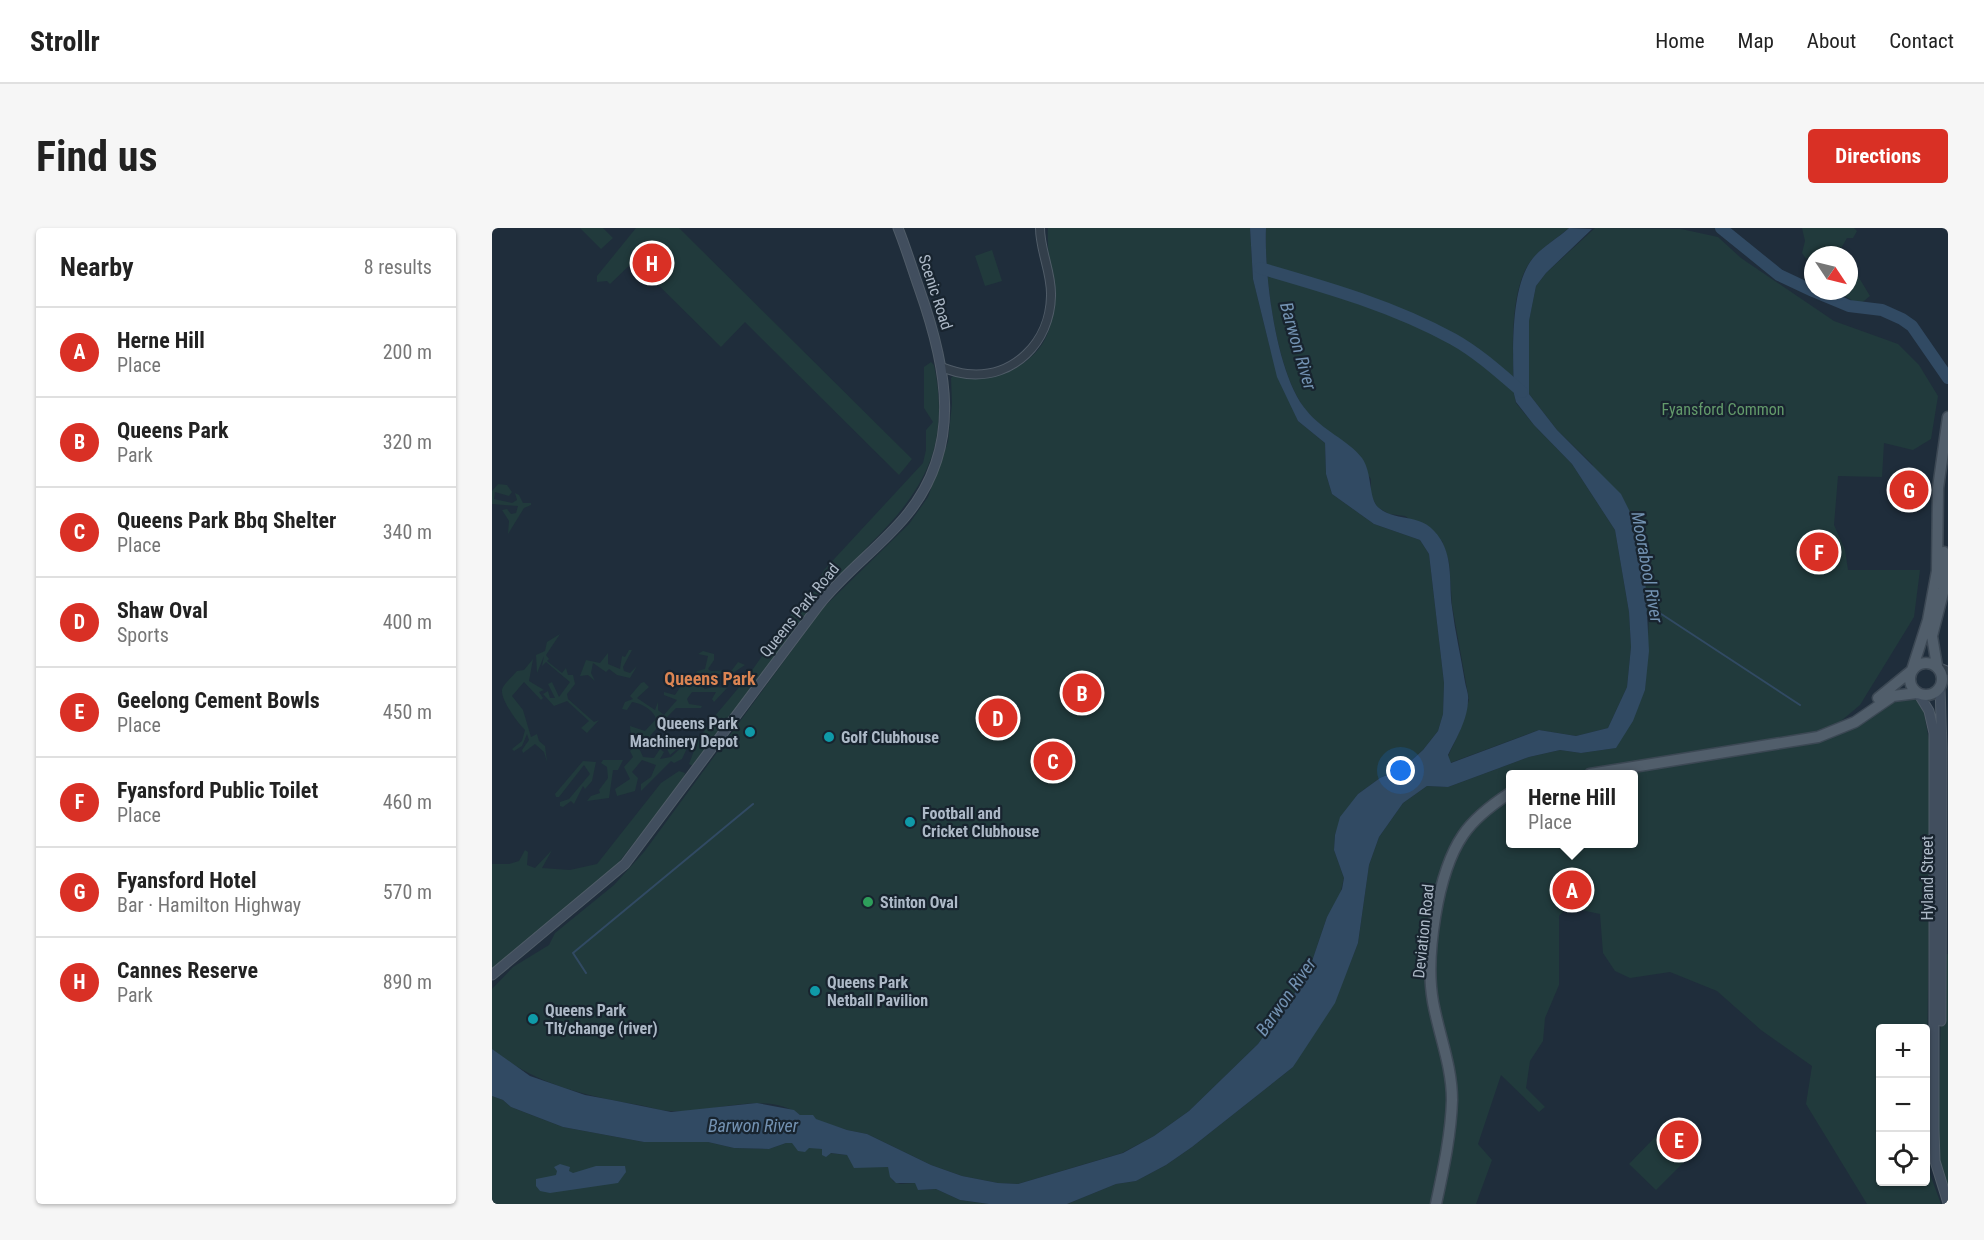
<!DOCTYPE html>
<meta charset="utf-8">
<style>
:root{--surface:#fff;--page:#f6f6f6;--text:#222;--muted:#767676;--line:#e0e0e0;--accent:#d93025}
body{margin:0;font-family:"Roboto Condensed",sans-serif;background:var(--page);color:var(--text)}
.controls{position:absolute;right:18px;bottom:18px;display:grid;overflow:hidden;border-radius:6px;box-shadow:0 2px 4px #0004}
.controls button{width:54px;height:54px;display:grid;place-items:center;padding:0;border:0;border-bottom:2px solid var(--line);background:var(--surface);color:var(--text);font:30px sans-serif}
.compass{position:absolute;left:1312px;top:18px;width:54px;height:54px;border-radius:50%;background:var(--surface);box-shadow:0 2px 4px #0004;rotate:125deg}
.you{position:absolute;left:909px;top:543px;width:21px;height:21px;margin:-15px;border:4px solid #fff;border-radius:50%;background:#1a73e8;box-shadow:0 0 0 9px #1a73e833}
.badge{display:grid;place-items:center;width:39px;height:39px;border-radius:50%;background:var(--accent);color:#fff;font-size:20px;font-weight:700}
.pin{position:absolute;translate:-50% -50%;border:3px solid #fff;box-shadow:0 2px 6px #0006}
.popup{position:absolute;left:1014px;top:542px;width:132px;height:78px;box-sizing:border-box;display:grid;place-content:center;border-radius:6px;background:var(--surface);filter:drop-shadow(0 2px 4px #0005);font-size:20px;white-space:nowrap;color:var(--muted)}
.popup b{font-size:22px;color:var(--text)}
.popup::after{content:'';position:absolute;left:50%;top:100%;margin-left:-12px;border:12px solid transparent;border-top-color:var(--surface)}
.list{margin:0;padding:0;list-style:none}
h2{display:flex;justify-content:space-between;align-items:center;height:78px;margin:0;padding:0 24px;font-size:26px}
h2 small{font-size:20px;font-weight:400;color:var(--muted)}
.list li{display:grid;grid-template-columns:39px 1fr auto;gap:18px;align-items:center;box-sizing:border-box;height:90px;padding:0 24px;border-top:2px solid var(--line)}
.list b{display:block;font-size:22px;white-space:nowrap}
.list p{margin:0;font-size:20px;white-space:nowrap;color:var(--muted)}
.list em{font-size:20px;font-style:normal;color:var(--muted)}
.icon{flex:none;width:33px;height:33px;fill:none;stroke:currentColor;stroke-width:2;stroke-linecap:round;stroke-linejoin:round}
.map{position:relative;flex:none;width:1456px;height:976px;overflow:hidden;border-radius:6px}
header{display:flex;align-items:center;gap:36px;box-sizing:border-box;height:84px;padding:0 30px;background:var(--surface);border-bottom:2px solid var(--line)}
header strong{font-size:28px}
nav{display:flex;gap:33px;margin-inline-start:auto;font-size:21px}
.intro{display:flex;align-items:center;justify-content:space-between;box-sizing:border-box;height:144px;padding:0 36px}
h1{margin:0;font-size:42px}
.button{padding:15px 27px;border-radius:6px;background:var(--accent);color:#fff;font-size:21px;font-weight:700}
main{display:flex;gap:36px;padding:0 36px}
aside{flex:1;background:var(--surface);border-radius:6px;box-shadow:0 2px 4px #0004}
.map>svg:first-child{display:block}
.green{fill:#213a3c;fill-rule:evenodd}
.water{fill:#314a63}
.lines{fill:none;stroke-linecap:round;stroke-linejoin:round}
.stream{stroke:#314a63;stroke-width:2}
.river{stroke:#314a63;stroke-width:12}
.tertiary-casing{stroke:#505c68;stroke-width:10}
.secondary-casing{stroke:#505c68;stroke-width:11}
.primary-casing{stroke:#3c4854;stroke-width:13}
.tertiary{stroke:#333f4b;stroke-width:8}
.secondary{stroke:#414e5e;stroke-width:9}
.primary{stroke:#515e6b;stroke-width:10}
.culture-dot{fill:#0f9aa8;stroke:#18242f;stroke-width:2}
.leisure-dot{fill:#2e9e5b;stroke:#18242f;stroke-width:2}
.labels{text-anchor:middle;stroke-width:4.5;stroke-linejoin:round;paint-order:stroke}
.street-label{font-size:16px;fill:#adb9c7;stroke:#18242f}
.park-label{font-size:16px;fill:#639a6b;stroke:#18242f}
.poi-label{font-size:16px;font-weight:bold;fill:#adb9c7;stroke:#18242f;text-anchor:start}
.water-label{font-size:18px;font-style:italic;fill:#7392b2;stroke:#18242f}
.neighbourhood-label{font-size:18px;font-weight:bold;fill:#dc8553;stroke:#18242f}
</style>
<header>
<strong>Strollr</strong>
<nav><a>Home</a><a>Map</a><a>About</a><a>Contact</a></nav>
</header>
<div class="intro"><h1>Find us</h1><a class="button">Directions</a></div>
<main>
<aside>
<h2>Nearby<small>8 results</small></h2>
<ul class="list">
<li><span class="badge">A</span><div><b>Herne Hill</b><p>Place</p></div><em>200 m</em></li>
<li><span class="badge">B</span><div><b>Queens Park</b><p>Park</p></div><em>320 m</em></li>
<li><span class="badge">C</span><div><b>Queens Park Bbq Shelter</b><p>Place</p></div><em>340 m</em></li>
<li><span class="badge">D</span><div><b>Shaw Oval</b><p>Sports</p></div><em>400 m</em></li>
<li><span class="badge">E</span><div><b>Geelong Cement Bowls</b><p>Place</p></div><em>450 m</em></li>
<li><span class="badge">F</span><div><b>Fyansford Public Toilet</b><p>Place</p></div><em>460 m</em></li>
<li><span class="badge">G</span><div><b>Fyansford Hotel</b><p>Bar · Hamilton Highway</p></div><em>570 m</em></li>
<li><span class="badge">H</span><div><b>Cannes Reserve</b><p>Park</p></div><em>890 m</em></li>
</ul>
</aside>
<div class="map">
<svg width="1456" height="976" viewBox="0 0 1456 976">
<rect width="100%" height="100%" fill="#1f2d3b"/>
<path class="green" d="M88,0H111L121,10L109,21Z
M144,0H187L420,231L407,247L253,94L229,119L142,33L118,56L115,53L105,54V48Z
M556,0H758L761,51L778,120L806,193L833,215L834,246L840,266L882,296L928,312L937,326L952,455L951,486L946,503L931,522L909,541L888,550L866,566L843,606L842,622L852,650L847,671L835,689L818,739L805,762L766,816L697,883L662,908L630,925L526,956L506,955L470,948L439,937L375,906L355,902L308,887C273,861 218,887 179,883C168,883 158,879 147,877C94,868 42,856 0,821V761L21,739L57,717L63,705L122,657L152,624L331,380L417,296L436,269L456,214L460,176L459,150L461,148C500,158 552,137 559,93C564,62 554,31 556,0Z
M774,0H1077C1065,10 1051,19 1041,30C1016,59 1021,129 1022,166L1024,175L1042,197L1080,236L1123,302L1137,384L1139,419L1135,459L1116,500L1084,508L1047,502L958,535L956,528L965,509L977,472L960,377L957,334L950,313L913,288L897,286L885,279L879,267V251C868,237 856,221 843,209C833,200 821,192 813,181C784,142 772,49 774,0Z
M1103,0L1189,1L1226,9L1249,30L1342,93L1406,116L1427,137L1446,168L1439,211L1421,222L1392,215L1390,249L1346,248L1342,297L1353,322L1356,342H1428L1422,389L1368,477L1349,493L1346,500L1395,471L1425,465L1431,480L1439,523L1434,921L1438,946L1449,976H1375L1314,876L1320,838L1269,802L1225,763L1178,744L1138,750L1123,743L1111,725L1108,686L1075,679L1067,688V757L1053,790L1051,813L1038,833L1034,860L1053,879L1047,884L1009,847L986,916L1000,932L984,976H575L624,956L644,953L674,937L700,919L801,839L855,743L866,715L877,637L887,609L911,575L935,558L956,559L1037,529L1068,522L1089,525L1123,520L1153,462L1157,389L1100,236L1065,202L1037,166L1036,137L1037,92L1044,58L1054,45ZM1018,546H1142V616H1018ZM1388,800H1434V954H1388Z
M1310,0H1362L1365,3L1361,10H1355L1345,27H1321L1314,31L1310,25L1313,13Z
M500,22L510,53L493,58L483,28Z
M1363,43L1378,68L1367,77L1345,63L1335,67L1326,63H1357V46Z
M439,134L442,137C458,214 435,260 380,314C370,324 357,342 344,348C338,351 332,352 326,354L332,342L431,235L434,222V202L441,194L432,180V139Z
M6,256L15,257L20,264L17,268L3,264L2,271L20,275L25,272L23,265L27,267L31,275H39V277L32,280L16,306L17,293L10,282L15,281L19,286L24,285L26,278L0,276V263Z
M326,361L331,363L201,538L197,536L206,512L222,489L254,451L307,375Z
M68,406L54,427L57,431L55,433L70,445L74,440L76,447H81L83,456L75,466L76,471L102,494L107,492L95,505L89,500L97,493L75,473L62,478L51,466L56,463L58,470H63L56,456L60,454L67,469L78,454L54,434L50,438L52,428L45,445L44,427L53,423L55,414Z
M137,422H140L131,439L132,443L138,445L145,438L138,450L125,447L117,441L114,444L101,435L99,445L103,453L96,447L88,448L94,432L108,435L116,425V436L128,441L130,428L133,429Z
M211,423L222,426V432L216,441L219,443L240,442L246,434L253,437L241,445V453L233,456L230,455L238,451V448L233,445L215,448V451L206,450L204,454L213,461L223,459L235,460L222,474L220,471L224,464H200L195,471L197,476L210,478L209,480H184L172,492L190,497L166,499L158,508L159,511L175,513L178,508L184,512L190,508L194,509L191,516L178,527L175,521L180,516L171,519L170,516L160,519L150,515L152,509L147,506L139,510L138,498L153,503L164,491C162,482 149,475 140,474L135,482L130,481L133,474L141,471L138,468L149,455L152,454L157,459L145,470L163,482L166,474V482L172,487L185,472L172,467V464L183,467L189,458L188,449L201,450L205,443L213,441L216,428L206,426Z
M41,431L37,453L52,462L47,464L51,470L49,472L32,454L20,468L31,482L39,509L45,506L47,513L53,518L55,534L52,524L43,516L31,525L30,522L37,512L35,506L30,518L22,523L20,521L30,513L33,502C25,494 9,472 10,462C11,456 21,448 25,443L32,442Z
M146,515H149L147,520L151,529L162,530L168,521L172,524L168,531L179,529L193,516L196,518L190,531L182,535L179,533L149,563V556L159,549L164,537L150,532L140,544L146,550L143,563L125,568L123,561L138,551L132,539L141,529L138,523Z
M111,532H131L126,542H121L117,570L95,573L99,568L108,565L107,562L116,550L115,539L109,535Z
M91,533L104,534L100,553L93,561L91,558L82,576L79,573L71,579L68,578V574L77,571L98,546L92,537L67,569H64L63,566Z
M187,543L193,545L192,551L120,643L0,741V636H17L27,633L33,622L36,624L35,637L43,640L60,622L50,640L78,642L105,636L169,555Z
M1456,726V969L1446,930L1450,727Z
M0,868L11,872L19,879L71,899L152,914H216L242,920L277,921L294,915H300L330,921L337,925L355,927L370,938L396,939L401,953L408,956L423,955L427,962L444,961L468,972L497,976H0Z
M1166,906L1193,933L1164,962L1137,936Z"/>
<path class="water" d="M758,0H774C772,46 784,148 815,183C830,202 856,212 870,230C881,246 876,271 887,280C907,296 931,282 949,312C961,332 957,356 960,379C963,404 969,429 973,454C974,460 977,467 976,472C976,491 964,511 956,527L959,535L1047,502L1084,508L1116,500L1135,459L1139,419L1137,384L1123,302L1080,236L1042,197L1024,174L1022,166C1021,129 1017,60 1041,30C1050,19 1066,10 1077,0L1100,1L1054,45L1044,58L1037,93V166L1065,202L1129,266L1140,288L1153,347L1157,423L1153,462L1141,493L1124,520L1089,525L1068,522L1037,529L956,559L935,558L911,575L887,609L877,637L866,715L843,775L801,839L700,919L674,937L644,953L624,956L575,976H497L468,972L444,961L426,962L423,955H404L398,949L396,939L362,940L355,927L339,925L334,929L330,927V921L317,920L313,924L306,923L300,915H294L277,921L242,920L216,914H152L71,899L19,879L11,872L0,868V821L38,848L93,867L120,872L179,884L265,875L302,882L308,887H321L324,891L355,902L375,906L439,937L470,948L506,955L526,956L631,925L662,908L697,883L766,816L805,762L818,739L835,689L850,661L852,650L842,622L843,607L848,589L866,566L888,550L910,541L931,522L946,503L951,486L952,455L937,326L928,312L882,296L840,266L834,246L833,215L806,193L785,149L761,51Z
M68,936L78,939L77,943L81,945L104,938H133L134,944L126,955L58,965L48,963L44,958V951L64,947L65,943L62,939Z"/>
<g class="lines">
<path class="stream" d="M1154,376L1308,477
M94,745L81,725L261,576"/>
<path class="river" d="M1229,0L1287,47L1321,63
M768,40C834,59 901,78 961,111C986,125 1008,145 1030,164
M1321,63L1357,78L1390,82L1410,91L1420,98L1456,150"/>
<defs>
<path id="tertiary" d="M449,139C457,142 466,145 475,146C522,151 558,114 559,68C560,45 548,23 548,0
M1446,439L1456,443"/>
<path id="secondary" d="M1448,459L1450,520L1449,793
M1426,465L1437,483L1442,505V902L1443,933L1456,975
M0,747L133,636L327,377C353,344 387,320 413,289C472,219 455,139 427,60C420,40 414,20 406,0"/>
<path id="primary" d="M1418 451a16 16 0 1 1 32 0a16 16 0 1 1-32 0Z
M1445,438L1440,408L1452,361V324
M1420,442L1436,392L1445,343L1446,260L1456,189
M1386,470L1419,443
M1098,546L1326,509L1363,494L1401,468L1425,465
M944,976C951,943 959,907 960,872C960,838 947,807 941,774C933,729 945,645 971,607C983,589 1001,576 1018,565"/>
</defs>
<use href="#tertiary" class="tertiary-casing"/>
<use href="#secondary" class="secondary-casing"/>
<use href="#primary" class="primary-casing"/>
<use href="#tertiary" class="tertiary"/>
<use href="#secondary" class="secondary"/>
<use href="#primary" class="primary"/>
</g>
<g class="culture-dot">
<circle cx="258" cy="504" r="6"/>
<circle cx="337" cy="509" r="6"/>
<circle cx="418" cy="594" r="6"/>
<circle cx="323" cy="763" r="6"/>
<circle cx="41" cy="791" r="6"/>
</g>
<circle class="leisure-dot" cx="376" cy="674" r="6"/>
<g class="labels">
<g class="street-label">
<text transform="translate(444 64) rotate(72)" y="6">Scenic Road</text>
<text transform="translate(307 382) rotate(-51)" y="6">Queens Park Road</text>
<text transform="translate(1435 650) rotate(-90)" y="6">Hyland Street</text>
<text transform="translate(931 703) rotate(-84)" y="6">Deviation Road</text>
</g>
<g class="park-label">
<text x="1231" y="187">Fyansford Common</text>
</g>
<g class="poi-label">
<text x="246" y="501" text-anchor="end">Queens Park<tspan x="246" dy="18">Machinery Depot</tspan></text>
<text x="349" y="515">Golf Clubhouse</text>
<text x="430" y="591">Football and<tspan x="430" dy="18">Cricket Clubhouse</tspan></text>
<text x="388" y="680">Stinton Oval</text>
<text x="335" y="760">Queens Park<tspan x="335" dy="18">Netball Pavilion</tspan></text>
<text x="53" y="788">Queens Park<tspan x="53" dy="18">Tlt/change (river)</tspan></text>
</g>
<g class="water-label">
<text transform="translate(806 118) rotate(74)" y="6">Barwon River</text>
<text transform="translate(1155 339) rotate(80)" y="6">Moorabool River</text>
<text transform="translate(794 769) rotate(-55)" y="6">Barwon River</text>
<text x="261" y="904">Barwon River</text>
</g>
<g class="neighbourhood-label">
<text x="218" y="457">Queens Park</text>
</g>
</g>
</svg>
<div class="controls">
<button>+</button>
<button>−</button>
<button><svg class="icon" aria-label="locate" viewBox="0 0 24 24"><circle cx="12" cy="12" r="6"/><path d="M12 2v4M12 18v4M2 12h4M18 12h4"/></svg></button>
</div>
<svg class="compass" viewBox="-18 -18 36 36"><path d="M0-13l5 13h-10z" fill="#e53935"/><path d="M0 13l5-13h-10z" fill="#767676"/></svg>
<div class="you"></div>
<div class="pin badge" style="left:1080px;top:662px">A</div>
<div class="popup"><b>Herne Hill</b>Place</div>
<div class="pin badge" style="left:590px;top:465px">B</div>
<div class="pin badge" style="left:561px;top:533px">C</div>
<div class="pin badge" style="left:506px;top:490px">D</div>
<div class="pin badge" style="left:1187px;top:912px">E</div>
<div class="pin badge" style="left:1327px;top:324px">F</div>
<div class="pin badge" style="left:1417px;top:262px">G</div>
<div class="pin badge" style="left:160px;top:35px">H</div>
</div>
</main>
